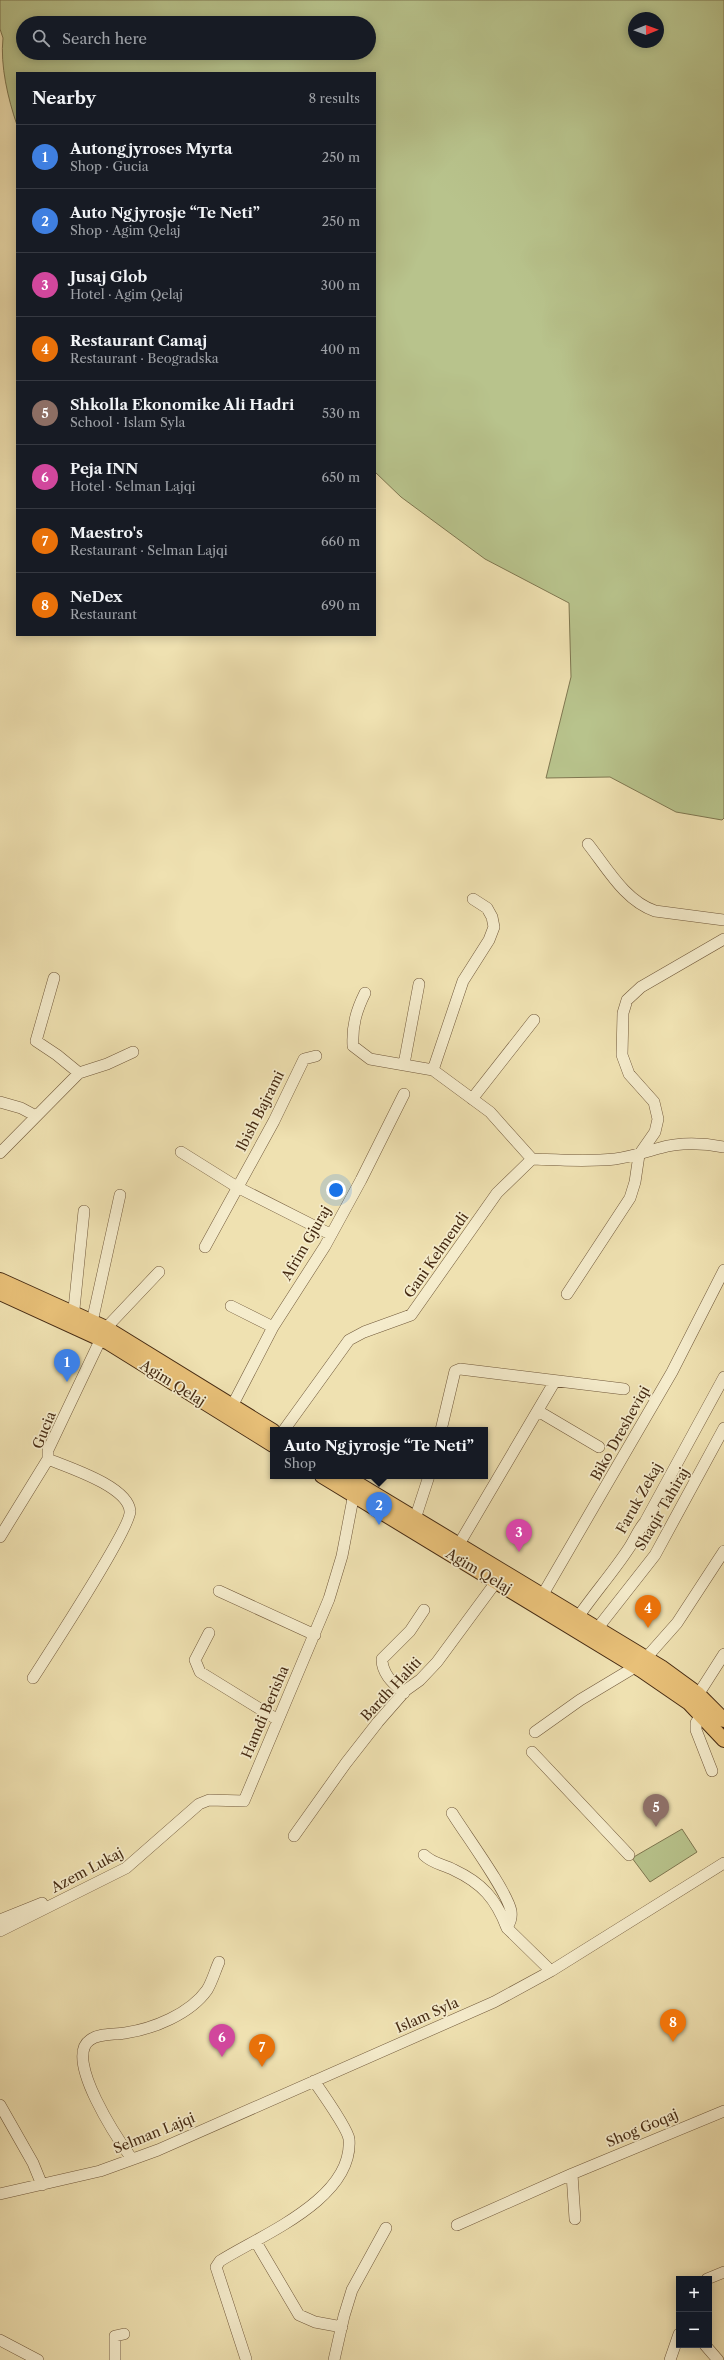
<!DOCTYPE html>
<meta charset="utf-8">
<style>
:root{--surface:#171b24;--page:#242831;--text:#f1f3f6;--muted:#9ea1a6;--line:#363941;--accent:#0b8043}
body{margin:0;font-family:"Libre Caslon Text",serif;background:var(--page);color:var(--text)}
.controls{position:absolute;right:12px;bottom:12px;display:grid;overflow:hidden;border-radius:0px;box-shadow:0 2px 10px #0003}
.controls button{width:36px;height:36px;display:grid;place-items:center;padding:0;border:0;border-bottom:1px solid var(--line);background:var(--surface);color:var(--text);font:20px sans-serif}
.compass{position:absolute;left:628px;top:12px;width:36px;height:36px;border-radius:50%;background:var(--surface);box-shadow:0 2px 10px #0003;rotate:89deg}
.you{position:absolute;left:336px;top:1190px;width:14px;height:14px;margin:-10px;border:3px solid #fff;border-radius:50%;background:#1a73e8;box-shadow:0 0 0 6px #1a73e833}
.badge{display:grid;place-items:center;width:26px;height:26px;border-radius:50%;background:var(--accent);color:#fff;font-size:13px;font-weight:700}
.pin{position:absolute;translate:-50% -33px;filter:drop-shadow(0 1px 2px #0008)}
.pin::after{content:'';position:absolute;top:21px;width:14px;height:12px;background:inherit;clip-path:polygon(0 0,100% 0,50% 100%)}
.popup{position:absolute;left:270px;top:1427px;width:218px;height:52px;box-sizing:border-box;display:grid;place-content:center;border-radius:0px;background:var(--surface);filter:drop-shadow(0 1px 3px #0005);font-size:13px;white-space:nowrap;color:var(--muted)}
.popup b{font-size:15px;color:var(--text)}
.popup::after{content:'';position:absolute;left:50%;top:100%;margin-left:-8px;border:8px solid transparent;border-top-color:var(--surface)}
.list{margin:0;padding:0;list-style:none}
h2{display:flex;justify-content:space-between;align-items:center;height:52px;margin:0;padding:0 16px;font-size:17px}
h2 small{font-size:13px;font-weight:400;color:var(--muted)}
.list li{display:grid;grid-template-columns:26px 1fr auto;gap:12px;align-items:center;box-sizing:border-box;height:64px;padding:0 16px;border-top:1px solid var(--line)}
.list b{display:block;font-size:15px;white-space:nowrap}
.list p{margin:0;font-size:13px;white-space:nowrap;color:var(--muted)}
.list em{font-size:13px;font-style:normal;color:var(--muted)}
.icon{flex:none;width:22px;height:22px;fill:none;stroke:currentColor;stroke-width:2;stroke-linecap:round;stroke-linejoin:round}
.map{position:relative;flex:none;width:724px;height:2360px;overflow:hidden}
.search{position:absolute;background:var(--surface);box-shadow:0 2px 10px #0003;left:16px;top:16px;width:360px;height:44px;display:flex;align-items:center;gap:10px;box-sizing:border-box;padding:0 14px;border-radius:22px;color:var(--muted);font-size:15px}
.panel{position:absolute;background:var(--surface);box-shadow:0 2px 10px #0003;left:16px;top:72px;width:360px;height:564px;border-radius:0px}
.map>svg:first-child{display:block}
.green{fill:#b8c38c;stroke:#7f7750;fill-rule:evenodd}
.lines{fill:none;stroke-linecap:round;stroke-linejoin:round}
.minor-casing{stroke:#70583a;stroke-width:12}
.major-casing{stroke:#462b13;stroke-width:16}
.minor{stroke:#f5eccc;stroke-width:11}
.major{stroke:#e8c078;stroke-width:14}
.labels{text-anchor:middle;stroke-width:3.5;stroke-linejoin:round;paint-order:stroke}
.street-label{font-size:14px;fill:#462b13;stroke:#f5eccc}
</style>
<div class="map">
<svg width="724" height="2360" viewBox="0 0 724 2360">
<rect width="100%" height="100%" fill="#efe1b1"/>
<filter id="stains"><feTurbulence type="fractalNoise" baseFrequency=".005" numOctaves="4"/><feColorMatrix values="0 0 0 0 .2 0 0 0 0 .09 0 0 0 0 .02 0 0 0 .5 -.17"/></filter>
<radialGradient id="worn" r=".72"><stop offset=".6" stop-color="#630" stop-opacity="0"/><stop offset="1" stop-color="#630" stop-opacity=".3"/></radialGradient>
<path class="green" d="M0,0H724V818L722,820L676,812L610,777L546,778L571,677L569,603L485,559L401,497L375,472V73H17V125C8,99 0,65 3,38L0,29ZM634,18H658V42H634ZM23,23H369V53H23Z
M682,1829L697,1852L650,1882L632,1858Z"/>
<g class="lines">
<defs>
<path id="minor" d="M588,844C607,868 625,901 655,911L724,920
M54,978L36,1041L57,1055L79,1073
M365,993C356,1011 352,1026 353,1046L370,1059L433,1070L490,1112L532,1159
M404,1064L419,984
M433,1070L463,981L489,940L494,927L492,917L487,908L473,899
M472,1099L534,1020
M0,1102L21,1108L36,1116
M181,1152L237,1187L330,1234
M0,1153L79,1073L107,1064L133,1052
M205,1247L274,1121L304,1059L316,1056
M567,1294L630,1198L635,1182L639,1155L655,1132L658,1119L654,1102L629,1074L622,1055L623,1013L627,1000L641,987L724,939
M231,1306L273,1327
M71,1319L74,1309L84,1211
M92,1322L120,1195
M538,1411L599,1447
M229,1412L273,1327L325,1246L361,1180L404,1094
M284,1430L349,1340L364,1332L411,1315L497,1193L532,1159C560,1160 588,1162 615,1159C631,1157 645,1152 660,1148C679,1142 704,1143 724,1147
M441,1430L455,1371L460,1369L624,1389
M415,1519L429,1476
M0,1537L48,1459V1450L106,1328L159,1272
M455,1551L555,1381
M219,1591L315,1635
M539,1601L672,1372L724,1270
M574,1623C591,1597 612,1574 629,1548C635,1539 638,1530 645,1522L724,1377
M209,1633L195,1660L200,1672L278,1720
M593,1634L655,1555L724,1428
M33,1678C47,1656 132,1526 130,1511C128,1486 67,1467 48,1459
M404,1693C393,1683 382,1674 382,1659L410,1631L424,1610
M694,1701L724,1654
M701,1715L696,1723V1730L712,1771
M535,1732L580,1700L635,1667L646,1658L677,1623L724,1551
M532,1752L629,1855
M452,1813C465,1834 507,1891 511,1911C512,1918 510,1922 507,1928L551,1971
M294,1836L346,1763L378,1722L406,1690L420,1680L437,1662L496,1582
M424,1855C433,1864 443,1864 454,1870C482,1883 496,1899 507,1928
M0,1920L42,1903
M0,1931L126,1868L199,1804L209,1800L244,1801L329,1599L342,1556L355,1488
M0,2105L33,2163L42,2185
M132,2159C119,2141 63,2058 90,2040C99,2033 114,2035 125,2033C153,2029 190,2014 207,1990C212,1982 215,1971 219,1962
M0,2194L100,2171L158,2150L494,2002L551,1971L724,1863
M575,2219L572,2174L724,2111
M457,2225L572,2174
M256,2242L299,2315L315,2322L342,2327
M707,2279L724,2272
M0,2340L38,2360
M705,2345L718,2360
M246,2359L216,2267L220,2261C261,2235 354,2199 349,2139C348,2130 321,2091 314,2081
M115,2360V2336L124,2334
M334,2360L344,2316L352,2290L386,2228
M670,2360L679,2334"/>
<path id="major" d="M0,1280L106,1328L273,1431
M0,1293L109,1343L273,1445
M322,1476L641,1670L689,1703L724,1740
M345,1476L661,1667L698,1694L724,1720"/>
</defs>
<use href="#minor" class="minor-casing"/>
<use href="#major" class="major-casing"/>
<use href="#minor" class="minor"/>
<use href="#major" class="major"/>
</g>
<g class="labels">
<g class="street-label">
<text transform="translate(260 1111) rotate(-63)" y="5">Ibish Bajrami</text>
<text transform="translate(306 1243) rotate(-60)" y="5">Afrim Gjuraj</text>
<text transform="translate(436 1255) rotate(-55)" y="5">Gani Kelmendi</text>
<text transform="translate(173 1383) rotate(32)" y="5">Agim Qelaj</text>
<text transform="translate(44 1430) rotate(-68)" y="5">Gucia</text>
<text transform="translate(620 1433) rotate(-61)" y="5">Biko Dresheviqi</text>
<text transform="translate(639 1498) rotate(-61)" y="5">Faruk Zekaj</text>
<text transform="translate(662 1509) rotate(-60)" y="5">Shaqir Tahiraj</text>
<text transform="translate(479 1571) rotate(31)" y="5">Agim Qelaj</text>
<text transform="translate(391 1689) rotate(-47)" y="5">Bardh Haliti</text>
<text transform="translate(265 1712) rotate(-67)" y="5">Hamdi Berisha</text>
<text transform="translate(87 1870) rotate(-28)" y="5">Azem Lukaj</text>
<text transform="translate(427 2015) rotate(-24)" y="5">Islam Syla</text>
<text transform="translate(642 2128) rotate(-23)" y="5">Shog Goqaj</text>
<text transform="translate(154 2133) rotate(-22)" y="5">Selman Lajqi</text>
</g>
</g>
<rect width="100%" height="100%" filter="url(#stains)"/>
<rect width="100%" height="100%" fill="url(#worn)"/>
</svg>
<div class="controls">
<button>+</button>
<button>−</button>
</div>
<svg class="compass" viewBox="-18 -18 36 36"><path d="M0-13l5 13h-10z" fill="#e53935"/><path d="M0 13l5-13h-10z" fill="#9ea1a6"/></svg>
<div class="you"></div>
<div class="pin badge" style="left:67px;top:1382px;background:#3f7fe0">1</div>
<div class="pin badge" style="left:379px;top:1525px;background:#3f7fe0">2</div>
<div class="popup"><b>Auto Ngjyrosje “Te Neti”</b>Shop</div>
<div class="pin badge" style="left:519px;top:1552px;background:#d1479c">3</div>
<div class="pin badge" style="left:648px;top:1628px;background:#e8710a">4</div>
<div class="pin badge" style="left:656px;top:1827px;background:#8d6e63">5</div>
<div class="pin badge" style="left:222px;top:2057px;background:#d1479c">6</div>
<div class="pin badge" style="left:262px;top:2067px;background:#e8710a">7</div>
<div class="pin badge" style="left:673px;top:2042px;background:#e8710a">8</div>
<div class="search"><svg class="icon" aria-label="search" viewBox="0 0 24 24"><circle cx="10" cy="10" r="6"/><path d="M15 15l6 6"/></svg>Search here</div>
<section class="panel">
<h2>Nearby<small>8 results</small></h2>
<ul class="list">
<li><span class="badge" style="background:#3f7fe0">1</span><div><b>Autongjyroses Myrta</b><p>Shop · Gucia</p></div><em>250 m</em></li>
<li><span class="badge" style="background:#3f7fe0">2</span><div><b>Auto Ngjyrosje “Te Neti”</b><p>Shop · Agim Qelaj</p></div><em>250 m</em></li>
<li><span class="badge" style="background:#d1479c">3</span><div><b>Jusaj Glob</b><p>Hotel · Agim Qelaj</p></div><em>300 m</em></li>
<li><span class="badge" style="background:#e8710a">4</span><div><b>Restaurant Camaj</b><p>Restaurant · Beogradska</p></div><em>400 m</em></li>
<li><span class="badge" style="background:#8d6e63">5</span><div><b>Shkolla Ekonomike Ali Hadri</b><p>School · Islam Syla</p></div><em>530 m</em></li>
<li><span class="badge" style="background:#d1479c">6</span><div><b>Peja INN</b><p>Hotel · Selman Lajqi</p></div><em>650 m</em></li>
<li><span class="badge" style="background:#e8710a">7</span><div><b>Maestro's</b><p>Restaurant · Selman Lajqi</p></div><em>660 m</em></li>
<li><span class="badge" style="background:#e8710a">8</span><div><b>NeDex</b><p>Restaurant</p></div><em>690 m</em></li>
</ul>
</section>
</div>
